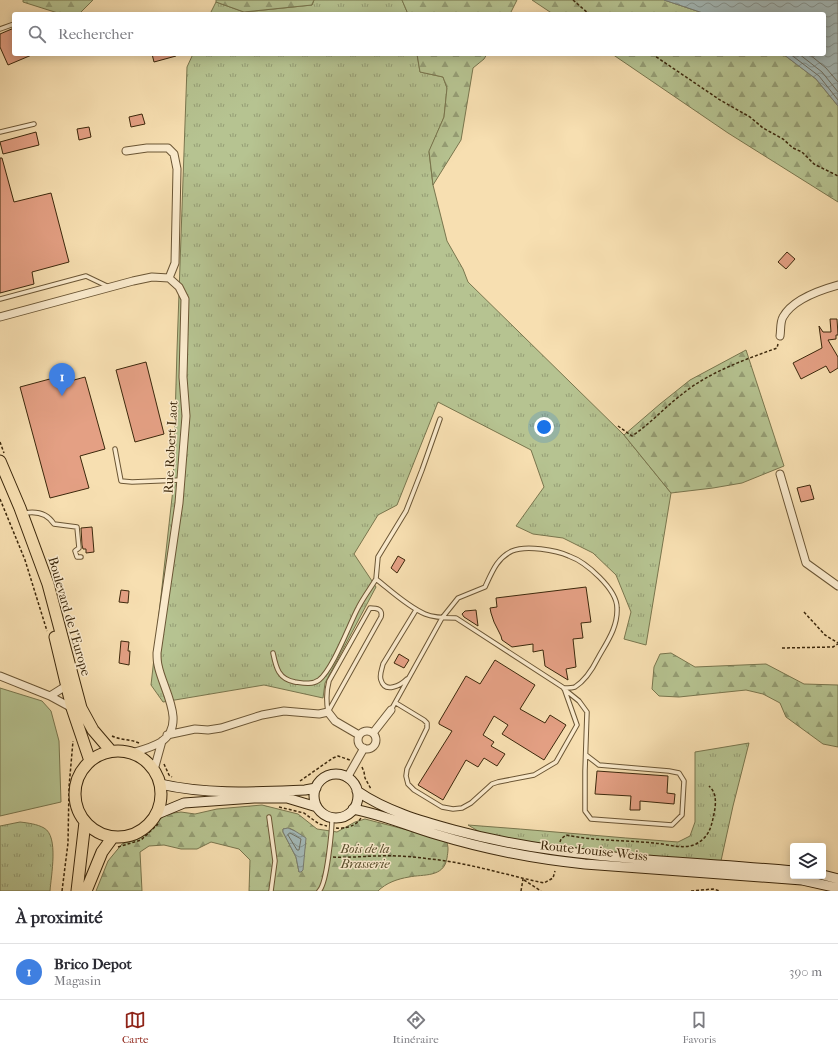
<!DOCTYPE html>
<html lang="fr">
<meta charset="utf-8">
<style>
:root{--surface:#fff;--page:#f2f2f3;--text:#2b2b33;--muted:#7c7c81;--line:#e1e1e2;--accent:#8f2418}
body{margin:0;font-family:"IM FELL French Canon",serif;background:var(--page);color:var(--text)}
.controls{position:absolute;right:12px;bottom:12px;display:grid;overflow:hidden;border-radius:4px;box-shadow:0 2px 10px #0003}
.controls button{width:36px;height:36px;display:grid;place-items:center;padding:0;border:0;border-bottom:1px solid var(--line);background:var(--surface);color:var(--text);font:20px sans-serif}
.you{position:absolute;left:544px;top:427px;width:14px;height:14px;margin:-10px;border:3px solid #fff;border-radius:50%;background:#1a73e8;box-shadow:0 0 0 6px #1a73e833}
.badge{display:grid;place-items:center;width:26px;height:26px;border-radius:50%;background:var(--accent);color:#fff;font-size:13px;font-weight:700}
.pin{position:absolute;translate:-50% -33px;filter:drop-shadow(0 1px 2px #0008)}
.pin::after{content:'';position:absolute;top:21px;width:14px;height:12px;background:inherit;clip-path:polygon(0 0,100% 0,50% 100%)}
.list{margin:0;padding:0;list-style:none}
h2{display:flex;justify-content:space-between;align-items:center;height:52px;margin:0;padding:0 16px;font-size:17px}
h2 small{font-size:13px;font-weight:400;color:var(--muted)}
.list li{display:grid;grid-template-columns:26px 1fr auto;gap:12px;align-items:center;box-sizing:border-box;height:56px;padding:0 16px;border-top:1px solid var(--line)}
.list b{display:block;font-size:15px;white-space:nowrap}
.list p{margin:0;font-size:13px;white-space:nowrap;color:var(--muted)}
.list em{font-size:13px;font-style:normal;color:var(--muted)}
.icon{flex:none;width:22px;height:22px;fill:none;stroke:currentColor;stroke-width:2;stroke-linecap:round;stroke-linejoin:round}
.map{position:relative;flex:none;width:838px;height:891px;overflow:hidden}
.search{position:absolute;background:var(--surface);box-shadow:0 2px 10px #0003;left:12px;right:12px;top:12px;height:44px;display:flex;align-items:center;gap:10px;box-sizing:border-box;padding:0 14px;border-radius:4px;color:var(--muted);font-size:15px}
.sheet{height:108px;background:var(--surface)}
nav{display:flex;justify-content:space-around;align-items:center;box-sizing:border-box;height:56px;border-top:1px solid var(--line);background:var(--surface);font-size:11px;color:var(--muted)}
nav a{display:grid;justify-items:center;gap:2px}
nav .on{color:var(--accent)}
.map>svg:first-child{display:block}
.grass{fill:url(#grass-tufts);stroke:#79764e}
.forest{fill:url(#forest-firs);stroke:#79764e;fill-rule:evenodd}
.garden{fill:#b6c391;stroke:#79764e}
.water{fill:url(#water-waves);stroke:#7a7f73}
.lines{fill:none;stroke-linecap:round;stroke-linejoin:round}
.shore{stroke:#707062;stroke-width:1}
.building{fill:#e4a084;stroke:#3c280c}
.lane-casing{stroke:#6b5635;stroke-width:5.5}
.street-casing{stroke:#6b5635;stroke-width:9}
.secondary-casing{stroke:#3c280c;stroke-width:11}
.primary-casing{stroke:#3c280c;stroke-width:13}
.path{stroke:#3c280c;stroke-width:1.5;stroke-dasharray:3 2;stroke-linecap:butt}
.lane{stroke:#faeacc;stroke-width:3.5}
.street{stroke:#faeacc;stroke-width:7}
.secondary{stroke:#faeacc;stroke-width:9}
.primary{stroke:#f7dfb1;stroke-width:11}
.labels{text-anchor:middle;stroke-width:3;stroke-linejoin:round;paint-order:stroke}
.street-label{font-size:13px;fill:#3c280c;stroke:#faeacc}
.park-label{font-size:13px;font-style:italic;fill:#5a4f2d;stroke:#faeacc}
</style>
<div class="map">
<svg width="838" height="891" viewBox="0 0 838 891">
<defs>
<pattern id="grass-tufts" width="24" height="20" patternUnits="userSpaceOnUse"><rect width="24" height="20" fill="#b6c391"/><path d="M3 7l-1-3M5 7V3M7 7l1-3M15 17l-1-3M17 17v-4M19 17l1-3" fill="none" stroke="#959e75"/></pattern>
<pattern id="forest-firs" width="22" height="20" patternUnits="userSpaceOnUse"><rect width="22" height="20" fill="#b6c391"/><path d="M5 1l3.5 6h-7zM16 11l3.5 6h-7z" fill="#959e75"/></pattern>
<pattern id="water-waves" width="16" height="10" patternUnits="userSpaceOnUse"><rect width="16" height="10" fill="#a3b9b8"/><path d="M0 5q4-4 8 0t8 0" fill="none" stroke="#869694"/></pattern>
</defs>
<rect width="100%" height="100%" fill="#f7dfb1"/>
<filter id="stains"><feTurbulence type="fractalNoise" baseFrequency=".005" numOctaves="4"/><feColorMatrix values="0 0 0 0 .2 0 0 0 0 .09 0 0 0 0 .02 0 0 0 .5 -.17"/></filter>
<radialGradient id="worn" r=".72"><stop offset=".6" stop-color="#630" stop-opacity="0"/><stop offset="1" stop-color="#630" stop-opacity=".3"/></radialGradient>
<path class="grass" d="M314,0H402L408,14H210L216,2L244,12L312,5Z
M193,54H417L420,72L443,77L447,88L444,117L429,152L433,185L447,241L463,269L468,282L624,435L671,493L646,645L624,639L631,612L616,575L593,553L563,538L533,534L516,526L544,487L531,450L438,402L397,505L378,515L354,554L376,587L325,683L323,698L264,685L163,702L151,685L173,489L177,350L187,67Z
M749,743L733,806L719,870L575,859L507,848L468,825C538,830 608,837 678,842L690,836L695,822V752Z
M20,822C28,823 37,824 44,828C59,836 51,876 50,891H0V826Z"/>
<path class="forest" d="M23,0H93L79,14H61L23,2Z
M216,0H314L312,5L244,12L216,2Z
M402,0H517L510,14H408Z
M532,0H664L706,14H553Z
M417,54H487L484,59L473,68L461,140L433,185L429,151L444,117L447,88L443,77L420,72Z
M612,54H783L816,79L838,106V202L728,133Z
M746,350L784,466L742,483L713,488L671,493L624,435L660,404L690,380Z
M671,653L695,667L766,664L804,684L838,685V747L823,744L786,717L780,703L763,694L746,690L679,697L659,696L652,689L654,667L660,654Z
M262,805L298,814L317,829L337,832L355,822L365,819L446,840C449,847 448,851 447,858C444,878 423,874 409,877C397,879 386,883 378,891H249L250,860L239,849L211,842L197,849H181L164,845L149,846L140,852L142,891H96L108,861L122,844L138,839L166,814L181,812L195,814L217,809ZM289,828L295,831L306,843L299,872L296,857L283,832V829Z"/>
<path class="garden" d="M0,688L42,701L51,711L59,741L61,802L0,816Z"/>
<path class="water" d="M664,0H838V106L816,79L783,54H824V14H706Z
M288,828L295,831L306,838L303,870L301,872H299L296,857L283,832V829Z"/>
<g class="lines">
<path class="shore" d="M790,54L819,76L838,100
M799,54L822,72L838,92
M809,54L826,68L838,82
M290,833L301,839L299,850H297L288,835Z"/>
</g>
<path class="building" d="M14,28V54H34L8,65L0,47V34Z
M152,54H176V56L154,62Z
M142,114L145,124L131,127L129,117Z
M89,127L91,137L79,140L77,129Z
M36,132L39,145L3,154L0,142Z
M0,158H2L14,202L51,193L69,262L32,272L34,284L0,293Z
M787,252L795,259L786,269L778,262Z
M830,319H837L838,335H836V339L828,340L838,357V368L830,373L826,366L801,379L793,363L822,348L819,326L823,332H831Z
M146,362L164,434L135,442L116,370Z
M61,376L63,383L85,377L105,449L80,456L89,488L50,498L20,387Z
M810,485L814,499L801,502L797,488Z
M92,527L94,552L86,553V549H83L82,545L81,528Z
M398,556L405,560L397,573L391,568Z
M586,587L591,622L581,623L583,638L573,639L576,667L566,669L568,680L545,666L543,650L533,652V644L512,647L502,640L501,636L494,622L491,613L490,608L497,607L496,598Z
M121,590L129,591L128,603L119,602Z
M476,610L478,626L464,617L462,614L465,611Z
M121,641L129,642L128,651H130L129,665L119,663Z
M399,654L409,660L404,668L394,663Z
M495,660L535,685L520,709L545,723L550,715L566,725L544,760L502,734L508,725L494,716L483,735L494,742L491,746L505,754L497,766L484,758L478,767L466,760L443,800L418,785L452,731L439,724V722L466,676L480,684Z
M597,771L668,776L667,793L675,794L674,804L640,801V810H630L631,796L595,794Z"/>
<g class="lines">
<defs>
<path id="lane" d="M0,29L14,24
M0,132L34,124
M0,299L86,276L109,287
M115,449L121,481L132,482L181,480
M25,513C37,511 47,513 54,524L77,527L79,548L75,551L77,557H81
M370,608C377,608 383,609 381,617L328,712C326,700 326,692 329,681Z
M273,653C276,667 278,679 295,682C303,683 312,685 319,680C333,669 349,625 358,608C363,598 370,589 376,579
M407,679C401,685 385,694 381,680C379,675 382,669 383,664L416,610
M564,689L579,701L587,712L585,771V811L591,819L672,825L682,815L684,781L679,773L669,771L599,765L586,755
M396,703L424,720L427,723V728L407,769L406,776L408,784L414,790L442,807L453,809L462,808L471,803L492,784L498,782L534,775L556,762L577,725L564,688L456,618C446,618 434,618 425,614C408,607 390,590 376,579L378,557L406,511L422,470L440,419
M391,710L442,618L458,598L485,587C492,572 497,558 512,551C526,545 556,550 569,556C586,562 617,589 617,608C618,627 607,642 598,658C593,668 586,680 575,687C573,688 567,688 564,688
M269,817L275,861L271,891
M319,891C327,884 332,830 332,817"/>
<path id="street" d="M126,151L147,148H168L174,154L177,169L175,263L169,278
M0,317L133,281L152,277L169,278L179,287L185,299L183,377L186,416L179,503L157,653C157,657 157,661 158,665C162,688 188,724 161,742C153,747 142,750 132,753
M780,336C781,330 780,322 783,317C792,300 820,290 838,285
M780,474L806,563L838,586
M0,676L50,696L72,708
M50,696L66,686
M358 740a9 9 0 1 1 18 0a9 9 0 1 1-18 0Z
M373,733L391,710
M167,735L195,729L208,730L221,728L262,715L284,711L319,714L328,712L335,721L359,735
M154,770L162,741
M347,778L364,748"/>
<path id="secondary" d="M314 796a22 22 0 1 1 44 0a22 22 0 1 1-44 0Z
M160,784C209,795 255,792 305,790L316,788
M357,791C386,811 421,821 454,830C524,849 589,855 660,861C705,864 749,867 793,871
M353,809C381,814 408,826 435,834C484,849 535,859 585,864L802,880L838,888
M155,815L184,803L254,798H287L317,807
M823,875L838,879"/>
<path id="primary" d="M0,461L20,508L48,584L81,708L93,730L111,751
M55,637L72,708L90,761
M75 794a43 43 0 1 1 86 0a43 43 0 1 1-86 0Z
M77,891L85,822
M86,891L102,852L113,837"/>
</defs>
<use href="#lane" class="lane-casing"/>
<use href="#street" class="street-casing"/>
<use href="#secondary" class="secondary-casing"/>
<use href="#primary" class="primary-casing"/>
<path class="path" d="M573,0L589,14
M652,54L720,100L750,117L763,128L783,139L793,148L802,152L814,164L838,176
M618,426L632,436C650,424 664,408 681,395C709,372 744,360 777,348L778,344
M0,442L4,453
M0,499L25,560L47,631
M804,612L825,635L838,643
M782,648L833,647L838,644
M112,736C120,740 130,739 139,743
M164,764L169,775L172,777
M362,767L364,772L365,778L371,789
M300,781L333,758L338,756L350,760
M279,807L304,813L319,824L327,826
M336,828C345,829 356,826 361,818
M560,842L561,839L566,835C595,841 624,840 654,843C667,844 684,850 696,844C709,837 711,828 714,814C716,804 717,793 709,786
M118,847L141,840L158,824
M333,857C349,858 364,856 379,856C396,855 414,857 431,859C469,863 506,875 544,883L553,878L555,871
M524,880L541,891
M62,891L68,843L69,787L73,741
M521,891L523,879
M691,891L713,889L720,891"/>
<use href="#lane" class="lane"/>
<use href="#street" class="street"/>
<use href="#secondary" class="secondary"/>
<use href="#primary" class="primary"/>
</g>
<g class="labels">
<g class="street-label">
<text transform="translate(170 447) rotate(-87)" y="5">Rue Robert Laot</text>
<text transform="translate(70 616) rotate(74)" y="5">Boulevard de l'Europe</text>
<text transform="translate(594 850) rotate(6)" y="5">Route Louise Weiss</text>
</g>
<g class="park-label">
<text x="365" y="853">Bois de la<tspan x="365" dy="15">Brasserie</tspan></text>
</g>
</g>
<rect width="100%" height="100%" filter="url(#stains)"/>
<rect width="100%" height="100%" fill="url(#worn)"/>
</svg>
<div class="controls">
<button><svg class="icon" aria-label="layers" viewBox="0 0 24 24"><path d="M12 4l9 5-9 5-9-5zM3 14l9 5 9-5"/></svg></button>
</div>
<div class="you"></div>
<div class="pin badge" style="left:62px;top:396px;background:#3f7fe0">1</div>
<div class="search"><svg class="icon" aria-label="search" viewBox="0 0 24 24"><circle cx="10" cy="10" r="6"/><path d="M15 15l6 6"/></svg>Rechercher</div>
</div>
<section class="sheet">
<h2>À proximité<small></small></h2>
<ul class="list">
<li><span class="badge" style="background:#3f7fe0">1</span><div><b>Brico Depot</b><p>Magasin</p></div><em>390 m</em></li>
</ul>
</section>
<nav>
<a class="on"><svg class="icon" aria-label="map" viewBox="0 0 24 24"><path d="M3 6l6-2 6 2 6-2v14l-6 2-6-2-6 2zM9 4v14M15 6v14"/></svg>Carte</a>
<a><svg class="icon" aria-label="directions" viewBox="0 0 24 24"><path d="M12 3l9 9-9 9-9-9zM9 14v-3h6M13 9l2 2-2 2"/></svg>Itinéraire</a>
<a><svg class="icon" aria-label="saved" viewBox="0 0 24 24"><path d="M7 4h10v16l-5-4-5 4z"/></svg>Favoris</a>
</nav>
